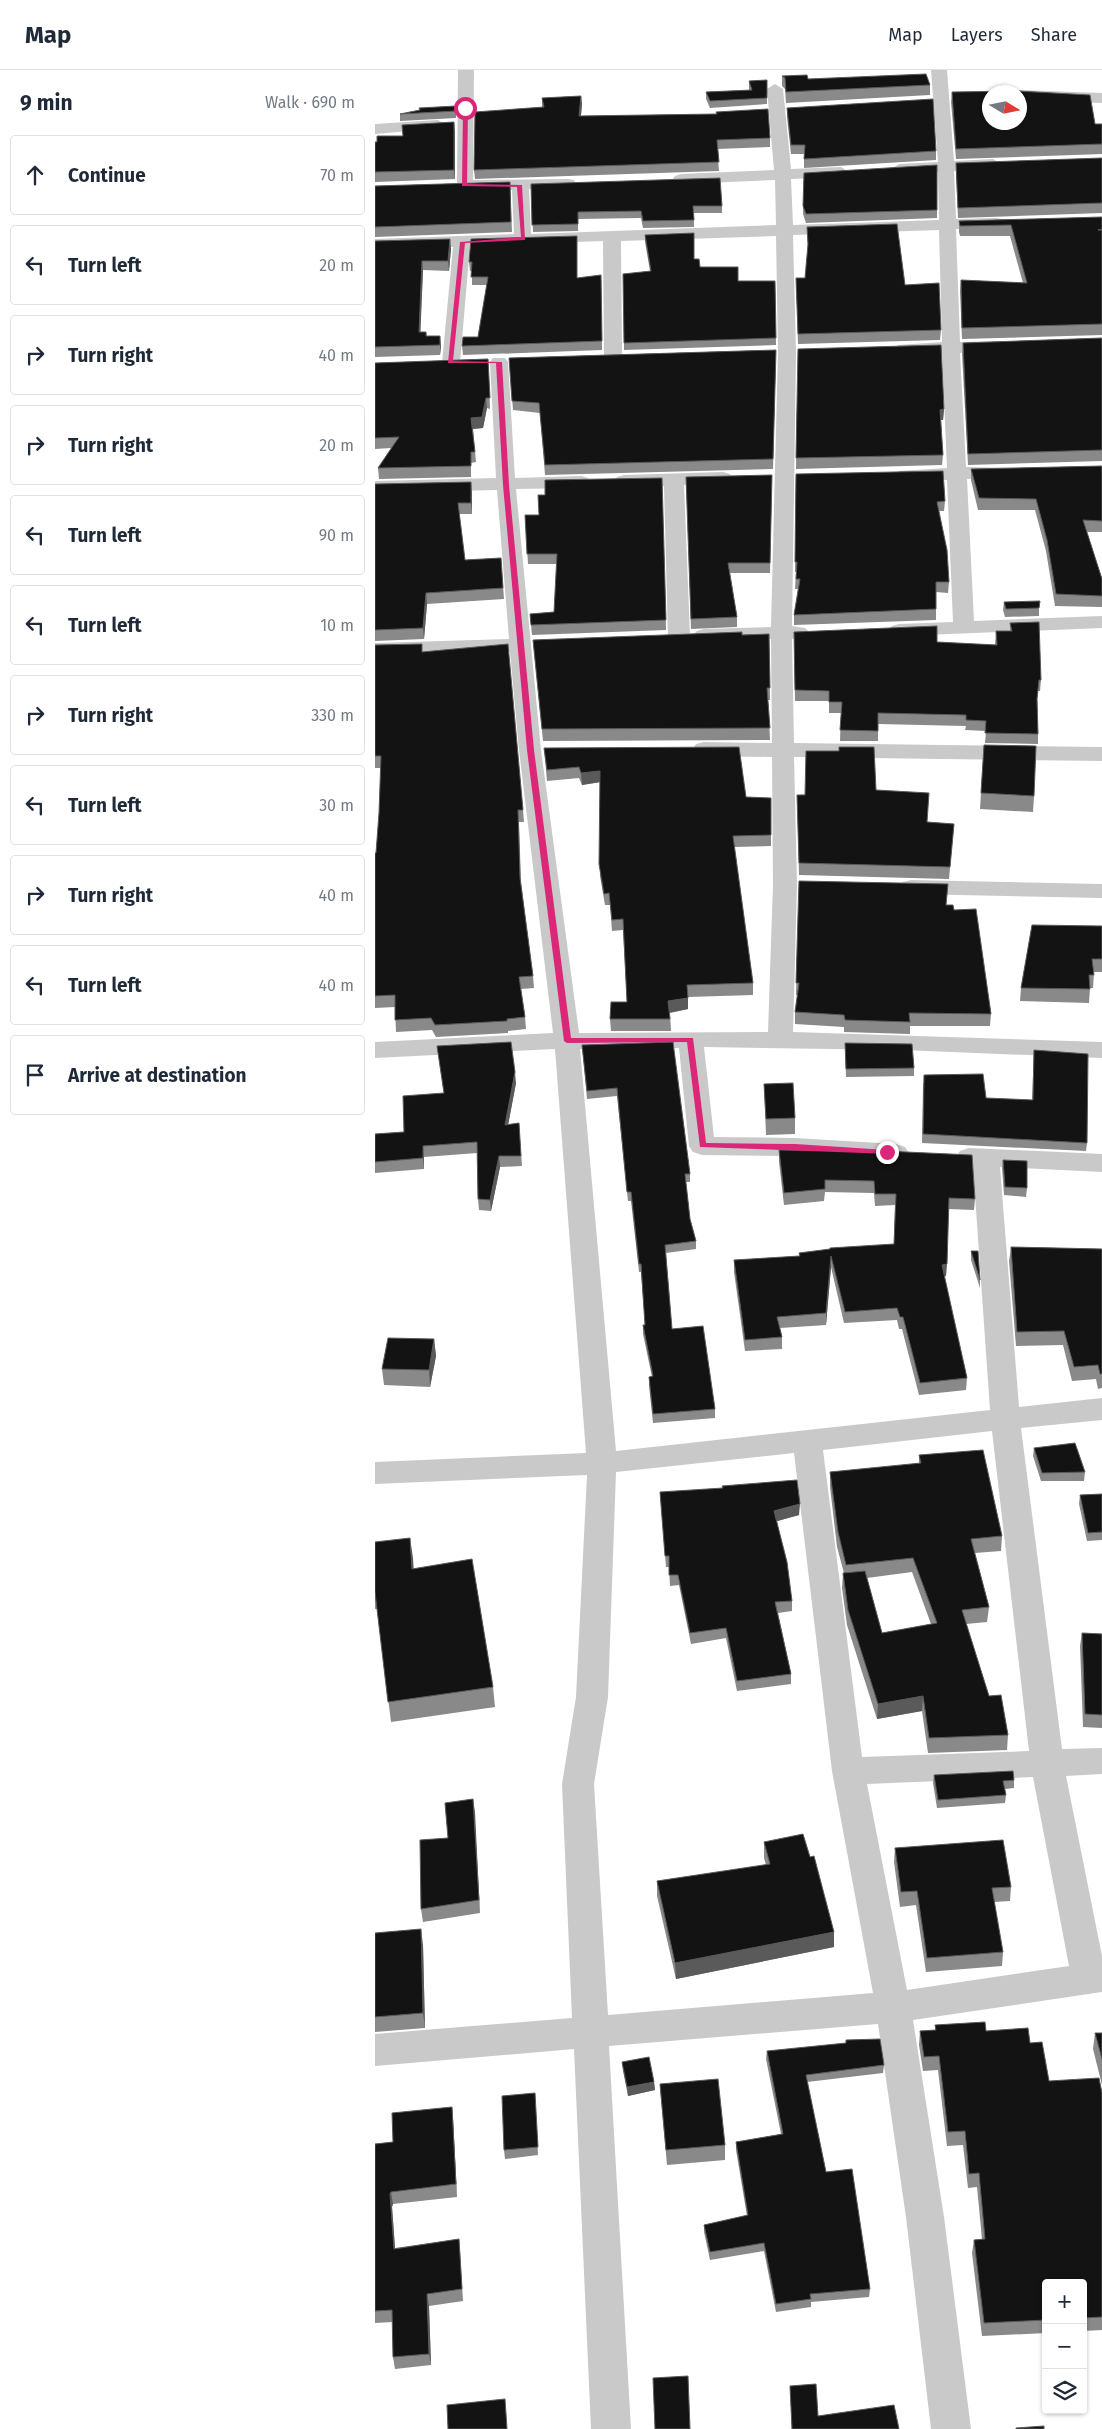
<!DOCTYPE html>
<meta charset="utf-8">
<style>
:root{--surface:#fff;--page:#f2f2f3;--text:#1f2937;--muted:#747a83;--line:#e0e1e3}
body{margin:0;font-family:"Fira Sans",sans-serif;background:var(--page);color:var(--text)}
.controls{position:absolute;right:15px;bottom:15px;display:grid;overflow:hidden;border-radius:5px;box-shadow:0 1px 4px #0004}
.controls button{width:45px;height:45px;display:grid;place-items:center;padding:0;border:0;border-bottom:1px solid var(--line);background:var(--surface);color:var(--text);font:25px sans-serif}
.compass{position:absolute;left:607px;top:15px;width:45px;height:45px;border-radius:50%;background:var(--surface);box-shadow:0 1px 4px #0004;rotate:100deg}
.stop{position:absolute;width:15px;height:15px;margin:-11px;border:4px solid #db2777;border-radius:50%;background:#fff}
.stop.end{background:#db2777;border-color:#fff;box-shadow:0 1px 5px #0008}
.list{margin:0;padding:0;list-style:none}
h2{display:flex;justify-content:space-between;align-items:center;height:65px;margin:0;padding:0 20px;font-size:21px}
h2 small{font-size:16px;font-weight:400;color:var(--muted)}
.list li{display:grid;grid-template-columns:32px 1fr auto;gap:15px;align-items:center;box-sizing:border-box;height:80px;margin:0 10px 10px;padding:0 10px;border:1px solid var(--line);border-radius:5px}
.list b{display:block;font-size:19px;white-space:nowrap}
.list em{font-size:16px;font-style:normal;color:var(--muted)}
.icon{flex:none;width:28px;height:28px;fill:none;stroke:currentColor;stroke-width:2;stroke-linecap:round;stroke-linejoin:round}
.map{position:relative;flex:none;width:727px;height:2359px;overflow:hidden}
header{display:flex;align-items:center;gap:30px;box-sizing:border-box;height:70px;padding:0 25px;background:var(--surface);border-bottom:1px solid var(--line)}
header strong{font-size:24px}
nav{display:flex;gap:28px;margin-inline-start:auto;font-size:18px}
main{display:flex}
aside{flex:1;background:var(--surface)}
.map>svg:first-child{display:block}
.lines{fill:none;stroke-linecap:round;stroke-linejoin:round}
.street{fill:#c9c9c9;fill-rule:evenodd}
.wall{fill:#898989;fill-rule:evenodd}
.shaded-wall{fill:#5a5a5a}
.building{fill:#131313;stroke:#5a5a5a;fill-rule:evenodd}
.route{fill:#db2777}
</style>
<header>
<strong>Map</strong>
<nav><a>Map</a><a>Layers</a><a>Share</a></nav>
</header>
<main>
<aside>
<h2>9 min<small>Walk · 690 m</small></h2>
<ul class="list">
<li><svg class="icon" aria-label="ahead" viewBox="0 0 24 24"><path d="M12 20V5M6 11l6-6 6 6"/></svg><div><b>Continue</b></div><em>70 m</em></li>
<li><svg class="icon" aria-label="left" viewBox="0 0 24 24"><path d="M17 20v-9H6M10 6l-5 5 5 5"/></svg><div><b>Turn left</b></div><em>20 m</em></li>
<li><svg class="icon" aria-label="right" viewBox="0 0 24 24"><path d="M7 20v-9h11M14 6l5 5-5 5"/></svg><div><b>Turn right</b></div><em>40 m</em></li>
<li><svg class="icon" aria-label="right" viewBox="0 0 24 24"><path d="M7 20v-9h11M14 6l5 5-5 5"/></svg><div><b>Turn right</b></div><em>20 m</em></li>
<li><svg class="icon" aria-label="left" viewBox="0 0 24 24"><path d="M17 20v-9H6M10 6l-5 5 5 5"/></svg><div><b>Turn left</b></div><em>90 m</em></li>
<li><svg class="icon" aria-label="left" viewBox="0 0 24 24"><path d="M17 20v-9H6M10 6l-5 5 5 5"/></svg><div><b>Turn left</b></div><em>10 m</em></li>
<li><svg class="icon" aria-label="right" viewBox="0 0 24 24"><path d="M7 20v-9h11M14 6l5 5-5 5"/></svg><div><b>Turn right</b></div><em>330 m</em></li>
<li><svg class="icon" aria-label="left" viewBox="0 0 24 24"><path d="M17 20v-9H6M10 6l-5 5 5 5"/></svg><div><b>Turn left</b></div><em>30 m</em></li>
<li><svg class="icon" aria-label="right" viewBox="0 0 24 24"><path d="M7 20v-9h11M14 6l5 5-5 5"/></svg><div><b>Turn right</b></div><em>40 m</em></li>
<li><svg class="icon" aria-label="left" viewBox="0 0 24 24"><path d="M17 20v-9H6M10 6l-5 5 5 5"/></svg><div><b>Turn left</b></div><em>40 m</em></li>
<li><svg class="icon" aria-label="arrive" viewBox="0 0 24 24"><path d="M6 21V4h12l-3 4 3 4H6"/></svg><div><b>Arrive at destination</b></div></li>
</ul>
</aside>
<div class="map">
<svg width="727" height="2359" viewBox="0 0 727 2359">
<rect width="100%" height="100%" fill="#fff"/>
<g class="lines">
<path class="street" d="M83,0H99L98,110L193,109L199,110L201,114L199,118L193,119H154L156,164L401,155L400,110L306,114L300,112L298,109L300,106L306,104L399,100L392,19L400,14L408,19L416,99L466,97L474,102L466,107L416,109L418,155L564,150L563,102L524,104L516,99L524,94L563,92L556,0H572L579,91L618,89L626,94L618,99L579,101L581,149L621,148L627,149L629,153L627,157L621,158L581,159L585,272L626,271L632,272L635,276L632,280L626,281L585,283L591,397L640,398L643,402L640,406L592,409L599,551L727,546V558L524,566L517,564L513,560L517,556L524,554L578,552L572,410L524,409L521,405L524,401L572,398L567,283H523L520,279L523,275L567,272L564,160L418,165L421,282L417,556L430,558L434,562L430,566L417,569L419,673L727,677V691L419,687L422,814L418,962L727,972V988L527,980L329,977L339,1067L420,1068L521,1074L530,1077L534,1083L530,1089L521,1092L420,1086L327,1085L318,1082L314,1076L304,978L205,979L241,1381L615,1340L598,1096L585,1093L581,1087L585,1081L594,1078L727,1084V1102L625,1097L644,1337L727,1328V1350L646,1358L687,1679L727,1678V1704L691,1706L727,1886V1922L538,1950L569,2147L596,2359H556L531,2147L503,1954L234,1976L256,2359H216L199,1979L0,1996V1964L197,1948L187,1714L201,1627L212,1405L0,1414V1392L211,1383L180,979L0,988V972L178,963L144,680L135,582L0,585V573L134,569L122,420L0,423V411L121,408L115,292L118,288H130L133,292L140,408L206,406L213,408L216,412L213,416L206,418L141,419L166,680L204,963L393,962L398,814L397,687L329,686L321,684L318,679L321,674L329,672L397,673L396,569L329,571L322,569L318,565L322,561L329,559L396,557L403,282L401,166L246,171L247,287L244,291H232L229,287L228,171L95,176L85,293L82,297H70L67,293L78,177L0,179V169L139,164L137,120H90L84,119L82,115ZM617,1361L654,1681L487,1687L448,1380ZM419,1383L457,1701L498,1923L233,1945L219,1714L233,1627L241,1402ZM658,1707L694,1896L532,1920L492,1714Z
M644,20L727,23V33L644,30V22H638Z
M63,50L71,55L69,58L0,64V54Z
M348,402L355,404L358,408L355,412L309,415L315,566L311,570L304,572L297,570L293,566L289,416L242,415L239,411L242,407L249,405Z
M536,810L727,814V828L536,824L528,822L524,817L528,812Z"/>
</g>
<path class="wall" d="M407,6L433,9L555,15V25L411,33L410,19L407,16Z
M392,10V34L335,38L331,29V22L374,20V11Z
M577,22L720,54H727V84L581,89L576,32Z
M206,26L207,34L206,46L341,44V42L395,68V77L342,79L344,101L100,109L99,100L167,37V28Z
M81,36V48L25,51V44Z
M412,38L561,81V90L429,98V84H416L412,47Z
M27,55L80,61V109L0,112V72L28,66Z
M727,88V143L583,148L581,103V93Z
M429,103L562,140V148L431,153L428,144Z
M135,112L137,162L0,167V116Z
M156,114L347,136V143H319V157L268,158L266,148L203,149V161L158,162Z
M727,147V265L587,269L585,221L586,210L648,213L635,166H585L584,162V151Z
M432,157L566,260L565,270L423,274L421,208H430L433,179Z
M270,165L319,189L325,197L363,211H400L401,275L249,280V273L275,201L270,172Z
M202,166V208L226,205L227,280L88,285L87,276L103,267L112,215H97V201H95L94,192Z
M75,169L76,179L74,201L48,200L45,262H51L52,266L66,276L65,285L0,287V171Z
M727,268V391L593,395L587,284L588,273Z
M423,279L569,339L568,350H566L568,385L567,395L421,399Z
M401,280L398,399L170,405L165,343L138,340L134,288Z
M113,289L115,339L112,338L108,358L98,359L101,392L96,393V407L4,409L3,398L16,378L0,379V293Z
M727,396V462H712L727,509V537L680,536L671,481L660,440H603L596,410V399Z
M421,404L570,431L569,441H564L574,512L573,523L561,522V550L419,555V545L423,519H420L421,502H420Z
M397,405L395,503H355L362,547V557L316,559L311,407Z
M287,408L291,560L157,565L155,544L179,542L182,494H153L150,445H164L170,425Z
M96,412L97,444H84L90,490L126,488L129,529L52,534L49,569L0,571V414Z
M629,532L664,538V546L630,547L628,540Z
M635,553L666,610L665,621H663L662,629L663,664V674L610,673L611,661L590,660L591,656L503,654V671H465L466,643H454V631H420L419,572H562L620,575L621,561H635Z
M394,564L395,630H393L395,670L168,671L158,570Z
M0,575L48,582L148,740L149,752H144L146,812L158,906L159,918L146,919L150,947L151,959L133,961V963L61,967L57,960L21,962L20,937L0,938V783H1L4,743L6,698H0Z
M609,675L659,726L658,742L605,739Z
M169,678L371,727L396,728V776L359,777L378,913V925L313,927V939L295,943L296,961H236L235,949L252,932L248,860L237,861L235,835H230L225,806V712L207,715L204,708L172,711Z
M501,720L552,752L579,754L574,809L424,805L422,725Z
M424,811L572,835L579,840L616,944L615,956H535V964L469,962V957L420,954V942L423,925H421Z
M727,856V902H719L718,918H715L714,933L645,931L646,918Z
M470,973L539,998V1006L471,1007Z
M207,975L315,1104V1112H311L315,1149L321,1171V1179L291,1183L297,1259L340,1339V1348L278,1353L274,1316V1307H277L268,1264V1255H270L266,1202H264L256,1131H253L242,1026L212,1029Z
M62,976L141,1013L133,1055L144,1053L147,1096L125,1097L116,1141L104,1140L103,1129L102,1083L49,1087V1099L0,1103V1064L29,1062L69,1023Z
M659,980L712,1073L711,1081L547,1073L548,1013L611,1028L657,1030Z
M389,1014L420,1048V1064L391,1065Z
M404,1080L600,1129L599,1140L573,1139L571,1206H569L592,1308L591,1320L544,1325L527,1259H524L522,1250L469,1253L456,1197L451,1255L405,1258L407,1267V1279L370,1281L359,1202V1190L424,1186V1183L519,1174L520,1135L500,1136L499,1123L450,1122L449,1131L409,1135L404,1092Z
M628,1090L652,1118L651,1127L629,1125L627,1098Z
M636,1177L727,1179V1318L723,1319L721,1309L697,1311L688,1275L641,1276L634,1191Z
M596,1181L605,1210V1218L596,1190Z
M59,1269L61,1286L55,1317L9,1315L7,1299Z
M659,1378L710,1402L709,1411H666L658,1386Z
M544,1385L627,1466L626,1481L600,1483L614,1537L612,1552L591,1554L614,1626L633,1665L632,1680L553,1683L547,1641L502,1649L472,1555L467,1518L468,1503H469L462,1477L455,1417V1402L544,1394ZM537,1502L556,1554L507,1563L492,1508Z
M285,1422L424,1445L402,1451L417,1531V1541L403,1543L416,1604V1614L362,1621L351,1568L316,1574L304,1515L295,1516L294,1497H291Z
M727,1424V1470L712,1471L704,1434L705,1425Z
M0,1472L38,1488V1499L118,1617L120,1637L16,1652L2,1539H0Z
M707,1563L727,1564V1658L708,1657L705,1576Z
M559,1705L639,1710V1718L630,1719L631,1725L630,1733L562,1738L558,1713Z
M98,1729L105,1843L48,1852L46,1839L73,1768Z
M389,1772L435,1787L459,1877L301,1909L282,1826V1811L391,1795L389,1788Z
M520,1778L636,1817L635,1831L619,1832L628,1882L627,1896L551,1902L541,1835L525,1837L519,1792Z
M0,1863L48,1875L50,1958L0,1962Z
M560,1955L611,1961L655,1973L674,2011L727,2023V2260L708,2261V2213H671V2263L607,2266L597,2183L599,2170L607,2169L602,2117L593,2118L588,2075L572,2076L563,2000L548,2001L544,1975L545,1961L560,1960Z
M720,1963H727V2015L718,1979Z
M392,1981L509,1995L508,2003L432,2012L451,2102L495,2219L494,2227L436,2232V2237L401,2242L389,2181L335,2190L329,2162V2155L372,2146L361,2080V2072L406,2064L391,1989Z
M247,1992L279,2012L280,2020L253,2026L248,2001Z
M285,2014L350,2075V2090L292,2095L286,2029Z
M160,2023L163,2085L130,2089L129,2080Z
M77,2037L78,2049L82,2127L18,2134L17,2137L20,2178L84,2169L85,2181L88,2231L54,2236L56,2295L20,2299L18,2287V2252L0,2253V2074L18,2072Z
M415,2316L443,2346L524,2359H417Z"/>
<path class="shaded-wall" d="M206,26L207,34L205,55L204,46Z
M79,52L80,61V109L79,100Z
M75,169L76,179L74,201L73,191Z
M47,191L48,200L45,273L44,262Z
M65,266L66,276L65,285Z
M111,328L112,338L108,358L97,359L96,348Z
M569,339L568,350H565V340Z
M96,412L97,422V444L96,433Z
M51,523L52,534L49,569L48,558Z
M225,701L226,712L207,715L206,703Z
M313,928V939L293,943V931Z
M140,1002L141,1013L131,1066L130,1055Z
M48,1076L49,1087V1099L48,1088Z
M124,1086L125,1097L116,1141L115,1130Z
M456,1186V1197L451,1255V1243Z
M572,1194L571,1206L566,1207L567,1195Z
M59,1269L61,1286L55,1317L54,1300Z
M425,1434L424,1445L399,1452V1441Z
M35,1468L38,1488L40,1519L37,1499Z
M548,1626L547,1641L502,1649L503,1634Z
M98,1729L100,1742L105,1843L104,1830Z
M46,1859L48,1875L50,1958L48,1943Z
M459,1862V1877L301,1909L300,1893Z
M279,2012L280,2020L253,2026L252,2017Z
M77,2037L78,2049L82,2127L81,2114Z
M16,2122L18,2134L17,2137L21,2191L19,2179L15,2124Z
M52,2224L54,2236L56,2295L54,2284Z"/>
<path class="building" d="M551,4L555,15L411,22L410,8L407,6L432,5L433,9Z
M392,10V28L335,31L331,22L377,20L374,11Z
M643,21L715,25L720,54H727V74L581,79L577,22ZM614,22H644V52H614Z
M206,26L204,46L342,44L341,42L393,39L395,68L342,70L344,92L99,100L100,42L169,37L167,28Z
M558,29L561,81L429,89L430,75H416L412,38Z
M81,36V41L25,44L45,40L44,38Z
M79,52V100L0,102V72H2V66H28L27,55Z
M727,88V133L583,138L581,93Z
M562,95V140L431,144L428,136L429,103Z
M345,108L347,136H318L319,150L268,151L266,141L203,142V154L157,155L156,114Z
M135,112L136,152L0,157V116Z
M727,147V159L723,160H727V254L587,258L586,210L652,213L636,155L585,156L584,151Z
M522,154L530,215L564,213L566,260L423,264L421,208H430L433,174L432,157Z
M319,163V189H324L325,197H363V211H400L401,268L249,273L248,204L276,201L270,165Z
M202,166V208L226,205L227,271L87,276L88,267H103L113,207H96L97,192H94L96,169Z
M75,169L73,191H47L44,262H51V266H65V275L0,277V171Z
M727,268V380L593,384L588,273Z
M566,275L569,339L565,340L568,385L421,388L423,279Z
M401,280L398,389L170,395L164,333L137,331L134,288Z
M113,289L115,328H111L107,347L96,348L100,382H96V396L3,398L24,367L0,368V293Z
M727,396V451L708,450L727,509V526L681,524L672,470L661,429L604,428L596,399Z
M568,401L570,431L562,432L572,480L574,512H561V539L419,545L425,509H421L422,492H420L421,404Z
M397,405L395,493H353L362,547L316,549L311,407Z
M287,408L291,550L156,555L155,544L179,542L182,484H152L150,445H164L163,425H170V410Z
M96,412V433H83L90,490L126,488L128,518L51,523L48,558L0,560V414Z
M665,531L664,538L631,539L629,532Z
M664,552L666,610H664L662,629L663,664L610,663L611,651L591,650V645L503,643V661L465,660L467,632H454V621L420,620L419,562L562,556V572L622,575L621,561H637L635,553Z
M367,562V565L394,564L395,618H392L395,658L167,659L158,570Z
M47,574V582L133,574L148,740H143L145,808L158,906L144,907L150,947L132,949V951L60,955L56,948L20,950V925L0,926V783H1L4,743L6,686H0V575Z
M609,675L661,676L659,726L606,723Z
M364,677L371,727L396,728V765L358,766L378,913L312,915L313,928L293,931L295,949H235L236,932H252L248,849L237,850L234,823L229,824L224,794L225,701L206,703L204,697L172,700L169,678Z
M464,677H499L501,720L554,723L552,752L579,754L575,797L424,793L422,725H430L431,681H464Z
M424,811L573,814L571,835H578L579,840L601,839L616,944L534,943L535,952L470,950L469,945L420,942L424,913H421Z
M657,855L727,856V889H717L719,905H714L715,919L646,918Z
M136,972L140,1002L130,1055L144,1053L146,1086H124L115,1130L103,1129L102,1072L48,1076V1088L0,1092V1064L29,1062L28,1026L69,1023L62,976Z
M298,972L315,1104H310L315,1149L321,1171L290,1175L297,1259L328,1256L340,1339L278,1344L274,1307L278,1306L268,1255H270L266,1194H264L256,1122H252L242,1018L212,1021L207,975Z
M470,973L537,974L539,998L471,999Z
M659,980L713,984L712,1073L548,1064L549,1005L608,1004L611,1028L658,1030Z
M418,1013L420,1048L391,1049L389,1014Z
M404,1080L509,1081L597,1085L600,1129L574,1128L572,1194L567,1195L592,1308L545,1313L528,1247H525L522,1238L470,1242L456,1186L451,1243L402,1247L407,1267L370,1270L359,1190L425,1186L424,1183L455,1179V1178L519,1174L521,1124H500L499,1111L450,1110V1119L409,1123Z
M628,1090L652,1091V1118L630,1117Z
M636,1177L727,1179V1304H725L723,1295L699,1297L689,1261L642,1262Z
M596,1181H603L605,1210Z
M13,1268L59,1269L54,1300L7,1299Z
M700,1373L710,1402L667,1403L659,1378Z
M608,1380L627,1466L596,1469L614,1537L587,1540L614,1626L626,1625L633,1665L554,1668L548,1626L503,1634L473,1540L468,1503L490,1501L507,1563L562,1553L538,1488L471,1495L463,1462L455,1402L546,1393L544,1385Z
M422,1410L425,1434L399,1441L412,1492L417,1531L400,1532L416,1604L362,1611L351,1558L315,1563L303,1505H294V1486H290L285,1422L348,1418L347,1416Z
M727,1424V1462L713,1463L705,1425Z
M35,1468L37,1499L97,1489L118,1617L13,1632L0,1522V1472Z
M707,1563L727,1564V1645L710,1644Z
M638,1701L639,1710L628,1711L631,1725L563,1730L559,1705Z
M98,1729L104,1830L46,1839L45,1770L73,1768L70,1733Z
M428,1764L435,1787L439,1786L459,1862L300,1893L282,1811L395,1794L389,1772Z
M628,1770L636,1817L617,1818L628,1882L552,1888L542,1821L526,1822L520,1778Z
M46,1859L48,1943L0,1947V1863Z
M610,1952L611,1961L653,1958L655,1973L667,1972L674,2011L724,2008L727,2023V2247L708,2248V2213H671V2250L609,2253L599,2170L610,2169L604,2103L594,2104L590,2061L573,2062L564,1986L549,1987L545,1961L561,1960L560,1955Z
M720,1963H727V1989Z
M505,1969L509,1995L431,2005L451,2102L477,2099L495,2219L435,2224L436,2229L401,2234L389,2173L335,2182L329,2155L373,2145L361,2072L408,2064L392,1981L471,1973V1970Z
M274,1987L279,2012L252,2017L247,1992Z
M343,2009L350,2075L291,2080L285,2014Z
M160,2023L163,2077L129,2080L127,2026Z
M77,2037L81,2114L16,2122L15,2124L19,2179L84,2169L87,2219L52,2224L54,2284L18,2287L17,2240L0,2241V2074L18,2072L17,2043Z
M313,2306L315,2359H280L278,2308Z
M441,2314L443,2346L519,2335L524,2359H417L415,2316Z
M130,2329L132,2359H73L72,2335Z
M669,2356V2359H641V2358Z"/>
<path class="route" d="M90,36L93,38L92,114L147,115L150,170L90,173L78,291L127,292L134,415L159,680L196,968H318L331,1073L420,1074L512,1080L515,1081V1084L325,1077L312,972L192,973L189,971L152,680L128,415L121,293H73L85,172L146,167L142,117L87,116L88,38Z"/>
</svg>
<div class="controls">
<button>+</button>
<button>−</button>
<button><svg class="icon" aria-label="layers" viewBox="0 0 24 24"><path d="M12 4l9 5-9 5-9-5zM3 14l9 5 9-5"/></svg></button>
</div>
<svg class="compass" viewBox="-18 -18 36 36"><path d="M0-13l5 13h-10z" fill="#e53935"/><path d="M0 13l5-13h-10z" fill="#747a83"/></svg>
<div class="stop" style="left:90px;top:38px"></div>
<div class="stop end" style="left:512px;top:1082px"></div>
</div>
</main>
